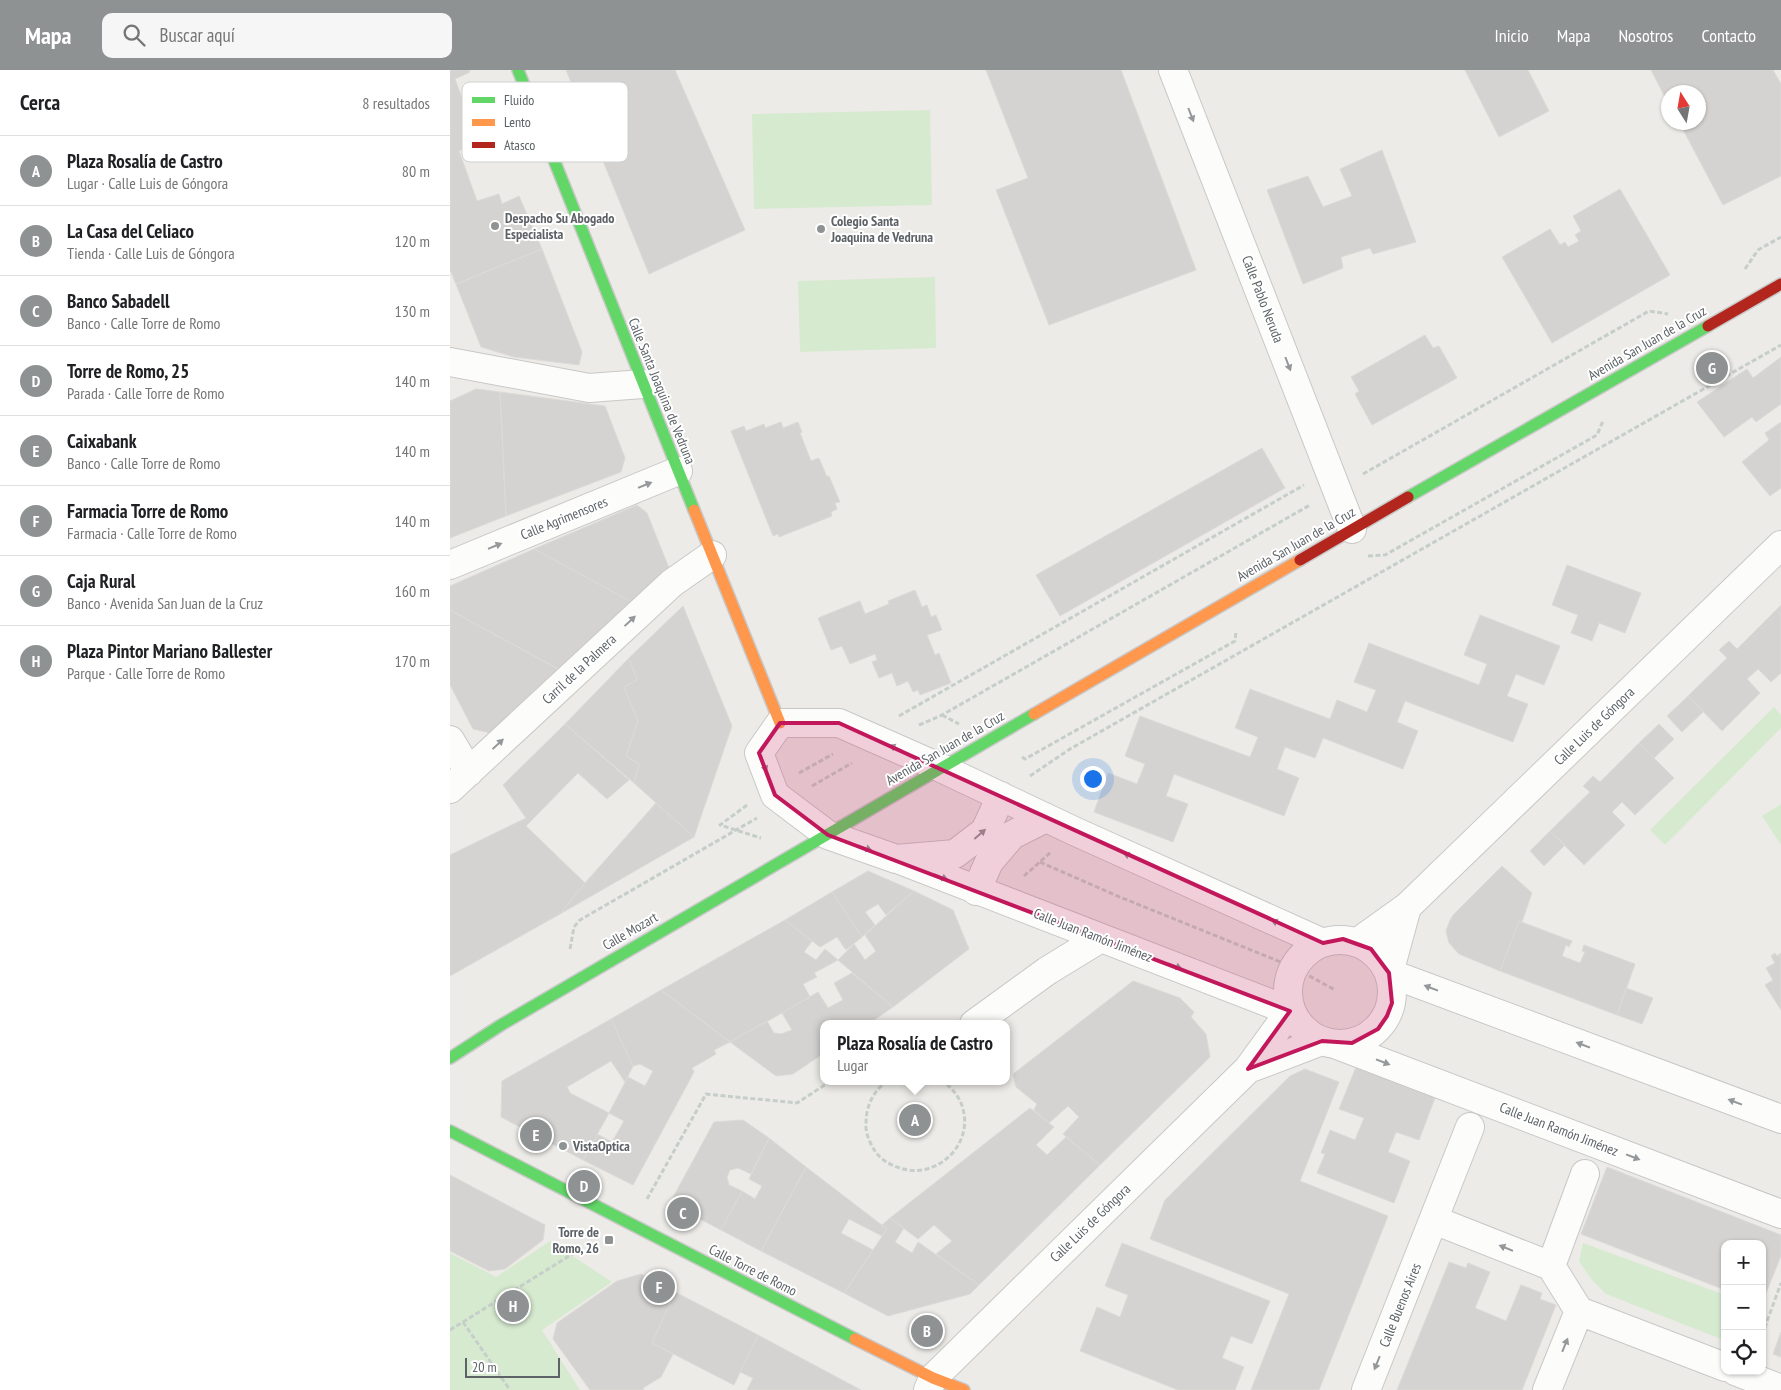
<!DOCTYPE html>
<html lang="es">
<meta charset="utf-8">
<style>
:root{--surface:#fff;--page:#f6f6f6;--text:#202124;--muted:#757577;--line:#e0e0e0;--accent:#8f9293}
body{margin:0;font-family:"PT Sans Narrow",sans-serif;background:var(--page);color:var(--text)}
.controls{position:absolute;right:15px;bottom:15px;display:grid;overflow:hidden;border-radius:10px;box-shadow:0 1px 4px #0004}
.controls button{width:45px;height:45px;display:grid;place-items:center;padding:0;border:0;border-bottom:1px solid var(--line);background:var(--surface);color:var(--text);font:25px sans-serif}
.compass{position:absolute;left:1211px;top:15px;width:45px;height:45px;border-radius:50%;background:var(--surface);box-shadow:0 1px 4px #0004;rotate:349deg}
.scale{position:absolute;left:15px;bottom:12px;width:95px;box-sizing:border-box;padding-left:5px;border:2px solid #5c6266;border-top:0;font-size:14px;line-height:18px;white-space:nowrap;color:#5c6266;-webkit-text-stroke:4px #fff;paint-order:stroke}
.you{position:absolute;left:642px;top:708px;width:18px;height:18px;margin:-12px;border:4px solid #fff;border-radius:50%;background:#1a73e8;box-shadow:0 0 0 8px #1a73e833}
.badge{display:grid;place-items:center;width:32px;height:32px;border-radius:50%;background:var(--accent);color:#fff;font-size:16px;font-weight:700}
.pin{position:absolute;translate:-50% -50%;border:2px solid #fff;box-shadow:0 1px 5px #0006}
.popup{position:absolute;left:370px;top:950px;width:190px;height:65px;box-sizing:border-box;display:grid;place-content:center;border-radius:10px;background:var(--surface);filter:drop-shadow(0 1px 4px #0005);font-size:16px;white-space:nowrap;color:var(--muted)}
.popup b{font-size:19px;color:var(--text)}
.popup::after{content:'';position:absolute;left:50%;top:100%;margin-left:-10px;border:10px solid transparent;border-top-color:var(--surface)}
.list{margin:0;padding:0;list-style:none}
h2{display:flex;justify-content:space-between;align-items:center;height:65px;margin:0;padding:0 20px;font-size:21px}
h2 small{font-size:16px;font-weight:400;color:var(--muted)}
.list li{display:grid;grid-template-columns:32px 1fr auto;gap:15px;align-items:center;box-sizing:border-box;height:70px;padding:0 20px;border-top:1px solid var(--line)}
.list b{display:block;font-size:19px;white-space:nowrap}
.list p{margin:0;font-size:16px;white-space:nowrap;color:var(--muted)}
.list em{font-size:16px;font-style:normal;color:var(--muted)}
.icon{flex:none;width:28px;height:28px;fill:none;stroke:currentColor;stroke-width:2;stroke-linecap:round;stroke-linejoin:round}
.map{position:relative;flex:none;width:1331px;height:1320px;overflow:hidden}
header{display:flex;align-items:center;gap:30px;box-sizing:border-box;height:70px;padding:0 25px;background:var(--accent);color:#fff}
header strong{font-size:24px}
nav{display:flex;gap:28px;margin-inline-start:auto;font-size:18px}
.search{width:350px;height:45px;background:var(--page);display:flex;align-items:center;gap:12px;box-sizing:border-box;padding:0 18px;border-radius:10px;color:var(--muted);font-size:19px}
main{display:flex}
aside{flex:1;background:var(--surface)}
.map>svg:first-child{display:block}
.green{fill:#d6ead0}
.building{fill:#d5d3d1;stroke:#dcdad6}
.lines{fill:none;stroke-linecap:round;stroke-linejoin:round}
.street-casing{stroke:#c8c8c7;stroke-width:30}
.fast-casing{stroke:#c8c8c8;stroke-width:14}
.slow-casing{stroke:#c8c8c8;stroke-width:14}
.jam-casing{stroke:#c8c8c8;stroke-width:14}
.path{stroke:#c6cec9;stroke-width:3;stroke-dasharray:5 2.5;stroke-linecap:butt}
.street{stroke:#fcfcfb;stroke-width:28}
.fast{stroke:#63d668;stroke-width:11}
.slow{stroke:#ff974d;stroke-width:11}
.jam{stroke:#b3261e;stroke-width:11}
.oneway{fill:#94989a}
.marked{fill:#c2185b;fill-opacity:0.2;stroke:#c2185b;stroke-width:4;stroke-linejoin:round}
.poi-dot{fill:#8f9293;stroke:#fff;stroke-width:2}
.labels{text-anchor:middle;stroke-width:4;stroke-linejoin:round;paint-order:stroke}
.poi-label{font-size:14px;font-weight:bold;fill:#5c6266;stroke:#fff;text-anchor:start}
.street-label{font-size:14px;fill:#5c6266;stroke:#fff}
.key{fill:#fff;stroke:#ced0d1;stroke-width:1}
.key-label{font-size:14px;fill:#5c6266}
</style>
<header>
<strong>Mapa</strong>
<div class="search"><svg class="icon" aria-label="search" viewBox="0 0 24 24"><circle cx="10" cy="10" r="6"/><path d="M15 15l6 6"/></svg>Buscar aquí</div>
<nav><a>Inicio</a><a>Mapa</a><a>Nosotros</a><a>Contacto</a></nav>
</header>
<main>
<aside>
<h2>Cerca<small>8 resultados</small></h2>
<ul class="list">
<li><span class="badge">A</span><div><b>Plaza Rosalía de Castro</b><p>Lugar · Calle Luis de Góngora</p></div><em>80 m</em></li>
<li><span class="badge">B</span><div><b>La Casa del Celiaco</b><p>Tienda · Calle Luis de Góngora</p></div><em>120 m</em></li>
<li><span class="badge">C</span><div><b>Banco Sabadell</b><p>Banco · Calle Torre de Romo</p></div><em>130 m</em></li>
<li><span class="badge">D</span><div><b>Torre de Romo, 25</b><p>Parada · Calle Torre de Romo</p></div><em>140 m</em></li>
<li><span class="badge">E</span><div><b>Caixabank</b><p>Banco · Calle Torre de Romo</p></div><em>140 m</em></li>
<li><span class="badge">F</span><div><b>Farmacia Torre de Romo</b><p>Farmacia · Calle Torre de Romo</p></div><em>140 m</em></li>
<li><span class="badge">G</span><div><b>Caja Rural</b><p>Banco · Avenida San Juan de la Cruz</p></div><em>160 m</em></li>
<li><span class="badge">H</span><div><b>Plaza Pintor Mariano Ballester</b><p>Parque · Calle Torre de Romo</p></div><em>170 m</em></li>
</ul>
</aside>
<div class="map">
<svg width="1331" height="1320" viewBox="0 0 1331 1320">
<rect width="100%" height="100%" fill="#edebe7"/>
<path class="green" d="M480,40L482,135L304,139L302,44Z
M485,207L486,278L350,282L348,211Z
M1324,637L1331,645V658L1215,775L1200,760Z
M1331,734V775L1312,746Z
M100,1171L162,1212L92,1260L130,1320H0V1183L46,1207Z
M1133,1173L1275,1225V1260L1271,1269L1156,1224L1142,1210L1129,1191Z"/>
<path class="building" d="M0,0H19L20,2L5,9L28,71L9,81L27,131L49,124L52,134L69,126L92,179L6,214L0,200Z
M116,0H225L295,160L199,204Z
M536,0H671L746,200L599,255L546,120L578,108Z
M1015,0H1078L1099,41L1049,67Z
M1201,0H1323L1331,14V106L1273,135L1229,52H1248V22H1218V33Z
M932,80L966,172L923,184L920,178L891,187L893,198L853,214L817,120L858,106L873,137L902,126L890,99Z
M1170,119L1220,205L1102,273L1052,187L1100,159L1110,175L1115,172L1118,177L1129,171L1125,165L1131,161L1123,146Z
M92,179L132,282L129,295L64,287L31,277L6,214Z
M975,265L983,278L989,276L1007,308L922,355L905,324L909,321L901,307Z
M1331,287V334L1306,352L1302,347L1274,367L1247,332L1297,299L1303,308Z
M26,319L50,322L56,446L0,468V331Z
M50,322L155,336L175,388L171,402L56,446Z
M331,352L333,358L348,352L352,362L350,363L361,391L369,388L377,407L379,406L390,432L385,433L387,439L381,442L382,446L329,467L328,464L323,466L281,361L294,356L296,361L314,354L315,358Z
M1331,352V418L1320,426L1292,392L1319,370L1315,363Z
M812,378L835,418L610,546L586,505Z
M187,435L197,443L219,498L182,532L84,479Z
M84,479L182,532L108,599L0,540V516Z
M1117,495L1191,523L1175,563L1149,553L1142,571L1121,563L1128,545L1102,535Z
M465,520L472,537L477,535L481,547L486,545L492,560L477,565L485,585L489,583L501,613L470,625L468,620L463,622L458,611L447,616L442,603L429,608L422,592L427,590L425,584L400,594L392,576L381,580L368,548L410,531L415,544L439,534L438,531Z
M1331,535V545L1326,540Z
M233,536L282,656L244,767L184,713L189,694L176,686L188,651L174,617L187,610L179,588Z
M0,540L108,599L40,663L23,659L0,615Z
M1326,540L1331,545V603L1321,612L1308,599L1297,609L1310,623L1272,661L1238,626L1277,588L1269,580L1279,571L1287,579Z
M1030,545L1110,576L1094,615L1066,604L1057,626L1078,634L1063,672L955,631L947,652L968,661L953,699L873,668L865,688L835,677L827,699L849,708L834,746L724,704L716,726L738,734L723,772L644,742L658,703L687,714L695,694L675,686L690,646L800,687L808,667L785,658L800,619L880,649L887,630L917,642L926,620L904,612L919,573L1029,615L1037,594L1014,585Z
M179,588L187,610L174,617L188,651L176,686L189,694L184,713L115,654Z
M1238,626L1253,642L1232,662L1217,646Z
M115,654L179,710L157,729L128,703L76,756L135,813L110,844L0,906V785L76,748L53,715Z
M1209,654L1224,669L1204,688L1189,673Z
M1189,673L1224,708L1185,745L1172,732L1162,742L1175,755L1134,795L1100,761L1140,722L1133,716L1143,706L1150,712Z
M206,733L244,767L110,844L135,813Z
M1100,761L1115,775L1094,796L1080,781Z
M1052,796L1082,823L1072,852L1069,851L1050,901L1009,884L999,873L996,861L1000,850L1004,844Z
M418,801L464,821L436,845L428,834L415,842L425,855L412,867L382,822Z
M464,821L503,840L519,879L443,937L388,890L404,874L415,890L426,881L415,865Z
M382,822L412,867L396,880L387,867L370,877L335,850Z
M335,850L362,871L354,882L366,890L375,879L388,890L364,903L367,907L353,914L360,927L332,943L280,972L211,920Z
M1069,851L1122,871L1119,877L1116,875L1112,886L1130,893L1135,882L1132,881L1134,875L1185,894L1167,945L1050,901Z
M1325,883L1327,886L1331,883V940L1315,915L1323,910L1316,898L1325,893L1321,886Z
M402,903L443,937L418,954H374V983L343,1004L326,1006L280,972L317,951L324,963L331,964L342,960L332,943L368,922L378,938L393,930L384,913Z
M683,911L730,928L744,942L741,947L756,964L760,987L650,1095L613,1064L629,1047L618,1036L599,1053L584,1040L587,1034L566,1017L563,1004Z
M1176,918L1203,928L1192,954L1167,945Z
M211,920L280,972L264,980L266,984L242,998L244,1002L183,1115L133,1090L147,1064L162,1072L174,1051L159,1043L178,1007L195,1016L203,1001L190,994L183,996L161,949Z
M161,949L183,996L175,1012L161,991L117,1017L120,1023L159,1043L133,1090L51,1047L52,1011Z
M906,997L985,1028L969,1070L946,1062L938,1082L960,1091L944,1133L867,1103L875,1084L871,1083L880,1060L905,1070L914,1048L889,1039Z
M855,999L889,1012L850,1111L938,1146L869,1320H801L839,1224L700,1169L715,1130L840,1006Z
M580,1038L604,1057L586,1075L597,1085L616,1067L650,1095L529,1215L486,1184L502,1171L484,1155L468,1169L440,1148Z
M293,1050L319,1068L301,1104L288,1098L280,1100L277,1107L279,1115L292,1121L271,1160L220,1133L264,1052Z
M319,1068L356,1097L311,1181L271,1160L292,1121L305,1129L312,1116L299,1109Z
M356,1097L437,1159L432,1166L399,1149L391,1163L423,1180L394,1223L311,1181Z
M1157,1097L1331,1165V1186L1312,1233V1174H1275V1220L1131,1164Z
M0,1105L95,1155L93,1170L55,1199L39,1201L0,1181Z
M440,1148L454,1158L445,1172L462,1183L468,1172L529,1215L520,1224L438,1246L394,1223L437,1159L432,1155Z
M672,1173L820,1231L802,1274L781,1266L772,1288L794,1297L785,1320H728L630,1281L647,1237L670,1247L678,1225L655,1216Z
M999,1192L1016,1198L1018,1193L1040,1202L1025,1238L1056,1251L1071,1215L1092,1223L1090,1229L1106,1235L1072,1320H947Z
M191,1204L225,1222L202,1273L223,1284L211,1307L193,1318L194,1320H140L103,1269L107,1253L167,1211Z
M225,1222L308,1265L284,1315L202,1273Z
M1331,1262V1287L1323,1284Z
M308,1265L411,1320H297L303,1308L290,1302Z"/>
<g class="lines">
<defs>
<path id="street" d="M723,0L902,459
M0,292L139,318L193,314
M0,495L228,401
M0,670L19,702
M0,719L222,513L262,485
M551,726L535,761L505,784L446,789L378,765L325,725L309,683L330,653H389L491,698L624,761L873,873
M450,790L840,941
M526,821L539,792L562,765L596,748
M838 922a52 52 0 1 1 104 0a52 52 0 1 1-104 0Z
M908,872L957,837L1331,475
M939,903L1331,1049
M939,903L957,837
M524,954L597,901L651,868
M887,975L1331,1144
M798,999L872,971
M984,1150L1101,1196
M1101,1196L1135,1104
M1129,1241L1275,1297
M1285,1301L1331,1319
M478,1320L483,1308L798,999L840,941
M916,1320L1020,1057
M1097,1320L1129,1241L1101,1196"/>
<path id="fast" d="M68,0L244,440
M958,427L1258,256
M0,988L51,955L584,644
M0,1061L405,1269"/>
<path id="slow" d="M244,440L330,653
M584,644L850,490
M405,1269L483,1308L514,1320"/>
<path id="jam" d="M1258,256L1331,214
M850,490L958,427"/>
</defs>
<use href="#street" class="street-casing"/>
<use href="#fast" class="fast-casing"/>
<use href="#slow" class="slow-casing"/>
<use href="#jam" class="jam-casing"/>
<path class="path" d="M1295,199L1308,180L1331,167
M913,404L1199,241L1218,244
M918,486L935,485L1147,365L1153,351
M492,645L509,654
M449,646L854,415
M469,655L492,645L860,435
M572,687L575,689L785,571L786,562
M349,703L383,684
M580,706L620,679L1331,275
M362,716L402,693
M297,735L270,755L311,768
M590,792L665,825L843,897L885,920
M574,806L601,782
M120,879L124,857L130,850L307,748
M438,1011C423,1020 416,1037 416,1053C415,1063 420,1073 425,1081C431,1090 440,1095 450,1098C486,1110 523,1076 513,1039C510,1027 502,1019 494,1011
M197,1129L256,1024L347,1033L381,1011
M13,1252L60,1320
M0,1260L132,1178
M1312,1265L1331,1213"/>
<use href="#street" class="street"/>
<use href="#fast" class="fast"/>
<use href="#slow" class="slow"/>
<use href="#jam" class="jam"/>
</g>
<defs><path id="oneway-solid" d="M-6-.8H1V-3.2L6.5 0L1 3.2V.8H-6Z" transform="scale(1.25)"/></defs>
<g class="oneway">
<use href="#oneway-solid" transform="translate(741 45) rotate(69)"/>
<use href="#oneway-solid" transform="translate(838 294) rotate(69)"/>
<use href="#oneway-solid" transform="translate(195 415) rotate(-22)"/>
<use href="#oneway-solid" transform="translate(45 476) rotate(-22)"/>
<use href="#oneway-solid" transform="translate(180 551) rotate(-43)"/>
<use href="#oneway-solid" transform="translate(48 674) rotate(-43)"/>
<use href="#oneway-solid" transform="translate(446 678) rotate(-156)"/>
<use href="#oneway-solid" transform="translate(314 695) rotate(69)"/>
<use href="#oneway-solid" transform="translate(530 764) rotate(-41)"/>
<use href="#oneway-solid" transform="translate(415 778) rotate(19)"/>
<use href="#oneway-solid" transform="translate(680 786) rotate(-156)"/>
<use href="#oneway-solid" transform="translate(491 807) rotate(22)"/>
<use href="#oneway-solid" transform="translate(828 853) rotate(-156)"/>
<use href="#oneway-solid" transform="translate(725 896) rotate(21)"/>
<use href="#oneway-solid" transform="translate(981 918) rotate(-159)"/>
<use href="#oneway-solid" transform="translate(1133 975) rotate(-159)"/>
<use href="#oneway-solid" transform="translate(933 992) rotate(21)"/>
<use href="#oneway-solid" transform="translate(1285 1032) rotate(-159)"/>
<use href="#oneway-solid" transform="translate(1183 1087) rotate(21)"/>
<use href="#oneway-solid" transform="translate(1056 1178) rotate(-158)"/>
<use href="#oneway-solid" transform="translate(1115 1275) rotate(-68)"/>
<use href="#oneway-solid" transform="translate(927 1293) rotate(112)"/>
</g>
<path class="marked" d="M330,653H389L873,873L893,869L921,879L939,903L942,933L937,946L928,959L902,973L872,971L798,999L840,941L378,765L325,725L309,683Z"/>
<g class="poi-dot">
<circle cx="45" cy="156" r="5"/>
<circle cx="371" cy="159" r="5"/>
<circle cx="113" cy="1076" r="5"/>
<rect x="154" y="1165" width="10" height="10" rx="2.5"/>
</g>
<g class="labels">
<g class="poi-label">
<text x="55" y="153">Despacho Su Abogado<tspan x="55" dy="16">Especialista</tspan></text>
<text x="381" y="156">Colegio Santa<tspan x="381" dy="16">Joaquina de Vedruna</tspan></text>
<text x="123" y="1081">VistaOptica</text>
<text x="149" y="1167" text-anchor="end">Torre de<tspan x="149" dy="16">Romo, 26</tspan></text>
</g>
<g class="street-label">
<text transform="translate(813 229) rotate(69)" y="5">Calle Pablo Neruda</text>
<text transform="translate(1197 273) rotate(-30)" y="5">Avenida San Juan de la Cruz</text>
<text transform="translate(212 321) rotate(68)" y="5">Calle Santa Joaquina de Vedruna</text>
<text transform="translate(114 448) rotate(-22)" y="5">Calle Agrimensores</text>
<text transform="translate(846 474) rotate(-30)" y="5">Avenida San Juan de la Cruz</text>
<text transform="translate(129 599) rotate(-43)" y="5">Carril de la Palmera</text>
<text transform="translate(1144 656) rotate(-44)" y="5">Calle Luis de Góngora</text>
<text transform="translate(495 678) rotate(-30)" y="5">Avenida San Juan de la Cruz</text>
<text transform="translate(180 861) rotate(-30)" y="5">Calle Mozart</text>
<text transform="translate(643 865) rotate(21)" y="5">Calle Juan Ramón Jiménez</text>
<text transform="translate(1109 1059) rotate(21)" y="5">Calle Juan Ramón Jiménez</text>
<text transform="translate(640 1153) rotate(-44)" y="5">Calle Luis de Góngora</text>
<text transform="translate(303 1200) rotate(27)" y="5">Calle Torre de Romo</text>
<text transform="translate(950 1235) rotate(-68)" y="5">Calle Buenos Aires</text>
</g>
</g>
<rect x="12" y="12" width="166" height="80" rx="8" class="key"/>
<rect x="22" y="27" width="23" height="6" fill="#63d668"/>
<rect x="22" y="49" width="23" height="7" fill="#ff974d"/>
<rect x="22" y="72" width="23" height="6" fill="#b3261e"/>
<g class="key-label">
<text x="54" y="35">Fluido</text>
<text x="54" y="57">Lento</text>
<text x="54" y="80">Atasco</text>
</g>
</svg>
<div class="controls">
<button>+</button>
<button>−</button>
<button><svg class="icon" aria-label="locate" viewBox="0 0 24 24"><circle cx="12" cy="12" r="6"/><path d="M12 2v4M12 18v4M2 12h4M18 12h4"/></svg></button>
</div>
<svg class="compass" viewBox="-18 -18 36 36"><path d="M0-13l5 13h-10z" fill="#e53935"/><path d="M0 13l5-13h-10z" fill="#757577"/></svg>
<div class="scale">20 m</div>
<div class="you"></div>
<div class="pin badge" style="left:465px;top:1050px">A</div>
<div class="popup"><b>Plaza Rosalía de Castro</b>Lugar</div>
<div class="pin badge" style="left:477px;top:1261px">B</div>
<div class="pin badge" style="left:233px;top:1143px">C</div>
<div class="pin badge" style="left:134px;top:1116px">D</div>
<div class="pin badge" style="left:86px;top:1065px">E</div>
<div class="pin badge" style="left:209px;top:1217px">F</div>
<div class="pin badge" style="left:1262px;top:298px">G</div>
<div class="pin badge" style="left:63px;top:1236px">H</div>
</div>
</main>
